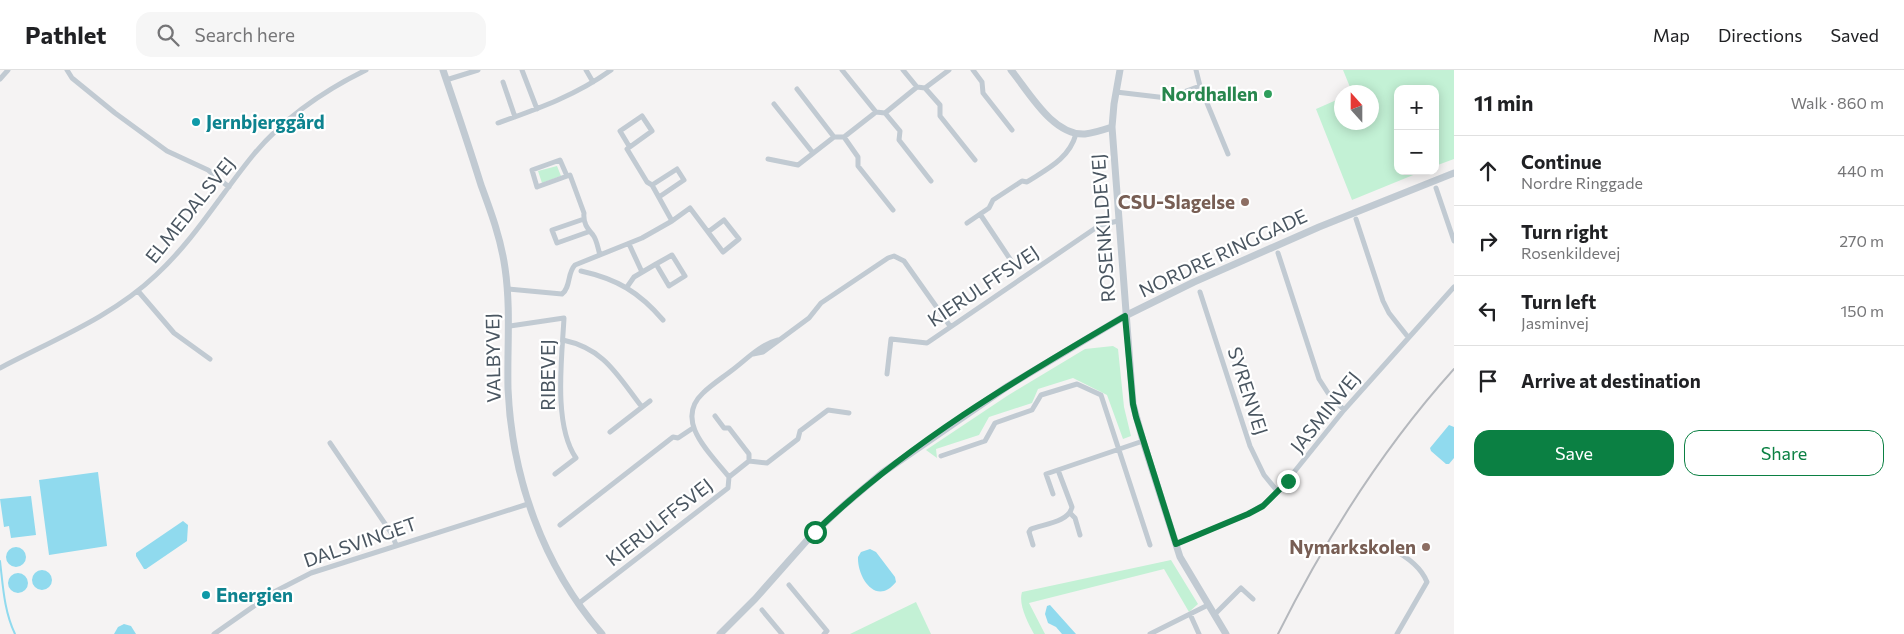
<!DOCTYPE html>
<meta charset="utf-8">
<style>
:root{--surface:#fff;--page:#f6f6f6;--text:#202124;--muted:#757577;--line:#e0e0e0;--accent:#0b8043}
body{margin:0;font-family:Commissioner,sans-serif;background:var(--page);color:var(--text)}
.controls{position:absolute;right:15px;top:15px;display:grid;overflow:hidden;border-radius:10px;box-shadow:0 2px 12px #0003}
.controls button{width:45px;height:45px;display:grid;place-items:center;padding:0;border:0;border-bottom:1px solid var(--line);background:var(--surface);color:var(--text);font:25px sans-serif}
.compass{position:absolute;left:1334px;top:15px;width:45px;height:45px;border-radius:50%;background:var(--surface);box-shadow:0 2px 12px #0003;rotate:339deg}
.stop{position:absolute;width:15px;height:15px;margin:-11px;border:4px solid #0b8043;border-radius:50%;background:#fff}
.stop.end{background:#0b8043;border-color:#fff;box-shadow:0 1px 5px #0008}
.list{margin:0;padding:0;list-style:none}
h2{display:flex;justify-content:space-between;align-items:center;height:65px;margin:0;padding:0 20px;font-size:21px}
h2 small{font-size:16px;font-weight:400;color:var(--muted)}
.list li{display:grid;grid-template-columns:32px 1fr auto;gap:15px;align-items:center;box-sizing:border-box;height:70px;padding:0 20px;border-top:1px solid var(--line)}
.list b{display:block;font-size:19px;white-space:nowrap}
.list p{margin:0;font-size:16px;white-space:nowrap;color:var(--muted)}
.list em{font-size:16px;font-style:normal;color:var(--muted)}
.actions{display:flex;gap:10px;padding:15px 20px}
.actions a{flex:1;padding:11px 0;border:1px solid var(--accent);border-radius:15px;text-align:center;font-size:18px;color:var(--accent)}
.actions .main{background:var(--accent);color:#fff}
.icon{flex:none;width:28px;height:28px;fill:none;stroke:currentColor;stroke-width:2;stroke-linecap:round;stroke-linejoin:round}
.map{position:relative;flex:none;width:1454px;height:564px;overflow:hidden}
header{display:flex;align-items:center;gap:30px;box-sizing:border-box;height:70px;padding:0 25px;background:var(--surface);border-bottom:1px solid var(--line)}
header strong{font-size:24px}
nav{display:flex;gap:28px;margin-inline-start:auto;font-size:18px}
.search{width:350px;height:45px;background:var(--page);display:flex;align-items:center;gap:12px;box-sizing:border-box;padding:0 18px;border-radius:15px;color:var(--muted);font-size:19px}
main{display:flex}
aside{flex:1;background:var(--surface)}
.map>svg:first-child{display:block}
.green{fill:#c3f1d5}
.water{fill:#90daee}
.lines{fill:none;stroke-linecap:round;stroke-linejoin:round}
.stream{stroke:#90daee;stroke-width:2}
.minor{stroke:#c1cad2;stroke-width:5}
.tertiary{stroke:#c1cad2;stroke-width:7}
.rail{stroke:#b5b8bd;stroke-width:2}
.route{stroke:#0b8043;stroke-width:6}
.leisure-dot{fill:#2e9e5b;stroke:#fff;stroke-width:2}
.culture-dot{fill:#0f9aa8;stroke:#fff;stroke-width:2}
.education-dot{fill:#8d6e63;stroke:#fff;stroke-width:2}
.labels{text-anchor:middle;stroke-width:4.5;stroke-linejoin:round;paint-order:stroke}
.leisure-label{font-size:19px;font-weight:bold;fill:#27864d;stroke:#fff;text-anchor:end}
.culture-label{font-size:19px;font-weight:bold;fill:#0d838f;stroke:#fff;text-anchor:start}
.education-label{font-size:19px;font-weight:bold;fill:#785e54;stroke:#fff;text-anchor:end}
.street-label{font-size:19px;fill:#4a5661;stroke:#fff}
</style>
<header>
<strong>Pathlet</strong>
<div class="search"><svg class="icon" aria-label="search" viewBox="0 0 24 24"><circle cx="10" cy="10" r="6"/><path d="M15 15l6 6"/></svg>Search here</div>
<nav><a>Map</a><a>Directions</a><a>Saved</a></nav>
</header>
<main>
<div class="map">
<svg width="1454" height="564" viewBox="0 0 1454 564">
<rect width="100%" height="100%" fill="#f5f3f3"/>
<path class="green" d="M1343,0H1454V89L1435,96V19H1398V101H1423L1352,130L1316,39L1341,28L1342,52H1372V22H1352Z
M557,96L561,106L542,113L538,101Z
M1113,276L1118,279L1124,337L1131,366L1123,369L1107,325L1073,308L1038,319L1032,333L989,347L979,365L936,379L937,388L926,380L1007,326L1085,279Z
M1171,490L1198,534L1189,542L1164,499L1029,533L1045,564H1034C1028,553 1018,534 1022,522Z
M916,532L931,564H850Z"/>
<path class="water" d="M1449,355L1454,357V388L1449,394H1446L1431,381L1430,378Z
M98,402L107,476L49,485L39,410Z
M31,426L36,465L11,468L9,456L4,457L0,429Z
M183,451L188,455L187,471L146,499H144L136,486V483Z
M6 487a10 10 0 1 1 20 0a10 10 0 1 1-20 0Z
M870,479L876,482L895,507L896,512C876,537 857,507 858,487L861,482Z
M32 510a10 10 0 1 1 20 0a10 10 0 1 1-20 0Z
M8 513a10 10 0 1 1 20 0a10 10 0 1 1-20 0Z
M1050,535L1076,564H1062L1056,557L1048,553L1045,544L1047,536Z
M124,554L131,556L136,564H114L118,557Z"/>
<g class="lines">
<path class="stream" d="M0,491C3,516 4,541 15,564"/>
<path class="minor" d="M67,0L72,8L115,43L167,81L208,100L229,117
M522,0L537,39
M586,0L593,12
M842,0L876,42
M903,0L917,17
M973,0L982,12L983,23L1012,60
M1196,0L1200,16L1228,84
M0,9L8,0
M446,10L478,0
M503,12L515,47
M925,18L940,35V46L975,90
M797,19L834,67
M1116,22L1167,28L1200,16
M774,34L813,83
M885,43L900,61L899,70L931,111
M498,53C537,39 577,25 611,0
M844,67L858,87V96L893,140
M629,76L620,61L642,46L652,61L627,79L647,112L652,115L672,151
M768,89L798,95L834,67H844L876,42L885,43L917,17L925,18L949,0
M567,106L560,90L532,100L537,117L570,105L584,143C583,153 587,158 593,165C597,170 598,179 600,185
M652,115L677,99L684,110L659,127
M1436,118L1454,171
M980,144L1012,192
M584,149L552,160L557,173L588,162
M1356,149L1383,231L1389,243L1408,267
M967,153L989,138L993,130L1022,111L1027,112C1047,99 1069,89 1076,64
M629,174L642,202
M1278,183L1319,309L1328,323L1344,340
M581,201C617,209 639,222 663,250
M627,217L634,207L656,194L669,216L685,206L672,185L656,194
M508,219L562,224C571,217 567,203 575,195L642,168L672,151L690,138L723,182L739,169L724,150L708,162
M138,221L174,263L210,289
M1200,222L1250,376L1264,405L1278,422
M510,256L564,248C562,287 553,355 576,388L555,404
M563,270C605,279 617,305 642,337
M753,284L763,282L809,248L821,233L888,188L894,186L904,191L950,256
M0,298C53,270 112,247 156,205C195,169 221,124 254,84C285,47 323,21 366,0
M887,304L891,269L927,273L1100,155L1118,151
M715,346L724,358H729L749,384V391
M610,362L650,331
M330,373L392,464L396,475
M941,386L985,371L995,353L1032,340L1041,325L1077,314L1101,325L1150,475
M729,407C711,384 673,351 703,323C711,315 722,308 731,301C746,290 759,275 778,270
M729,407L749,391L767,393L798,369L800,361L828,340L849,343
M1053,424L1046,404L1143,371
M1070,443L1075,448L1080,465
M560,455L673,367L678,368L693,358
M1176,474L1248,444L1263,435L1278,422L1344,340L1454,217
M1033,475L1029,462L1031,459C1044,454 1069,452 1072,437L1058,400
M1390,478C1404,485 1421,497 1427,512L1397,564
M789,515L827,561L824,564
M578,534L728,418L729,407
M762,540L782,564
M1190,544L1199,564
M1214,545L1241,518L1253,529
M214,564L274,522L311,503L528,434
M1150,564L1208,535"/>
<path class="tertiary" d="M443,0C456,38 469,76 481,115C491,142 501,169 505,198C511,239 507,278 508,319C512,408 543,496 602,564
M1011,0C1029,22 1053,66 1085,64C1094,63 1103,60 1112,57
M1120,0L1114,34L1112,57L1133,334L1143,371L1180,487L1226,564
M720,564L755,529L810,467L843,436L882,403L1008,316L1125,246L1194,212L1319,157L1454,103"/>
<path class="rail" d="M1278,564C1326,468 1382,379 1454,299"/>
</g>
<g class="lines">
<path class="route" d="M815,462C906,374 1017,309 1125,246L1133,334L1136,347L1176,474L1248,444L1263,436L1288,411"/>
</g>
<circle class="leisure-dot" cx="1268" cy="24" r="5"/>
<g class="culture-dot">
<circle cx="196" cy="52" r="5"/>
<circle cx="206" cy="525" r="5"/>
</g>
<g class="education-dot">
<circle cx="1245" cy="132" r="5"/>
<circle cx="1426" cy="477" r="5"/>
</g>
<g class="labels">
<g class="leisure-label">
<text x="1258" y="31">Nordhallen</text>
</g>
<g class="culture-label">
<text x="206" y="59">Jernbjerggård</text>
<text x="216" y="532">Energien</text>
</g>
<g class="education-label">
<text x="1235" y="139">CSU-Slagelse</text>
<text x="1416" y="484">Nymarkskolen</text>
</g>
<g class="street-label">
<text transform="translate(190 140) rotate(-51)" y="7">ELMEDALSVEJ</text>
<text transform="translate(1103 158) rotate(-94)" y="7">ROSENKILDEVEJ</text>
<text transform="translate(1223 183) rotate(-25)" y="7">NORDRE RINGGADE</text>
<text transform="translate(983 216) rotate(-34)" y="7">KIERULFFSVEJ</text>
<text transform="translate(493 288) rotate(-91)" y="7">VALBYVEJ</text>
<text transform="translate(548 305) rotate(-90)" y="7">RIBEVEJ</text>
<text transform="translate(1248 321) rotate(72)" y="7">SYRENVEJ</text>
<text transform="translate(1325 342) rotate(-51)" y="7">JASMINVEJ</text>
<text transform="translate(659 452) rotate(-38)" y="7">KIERULFFSVEJ</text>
<text transform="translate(360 472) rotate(-19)" y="7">DALSVINGET</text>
</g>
</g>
</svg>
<div class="controls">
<button>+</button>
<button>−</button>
</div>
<svg class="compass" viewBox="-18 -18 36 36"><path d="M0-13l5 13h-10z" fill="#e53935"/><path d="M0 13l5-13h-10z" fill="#757577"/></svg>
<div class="stop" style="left:815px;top:462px"></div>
<div class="stop end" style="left:1288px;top:411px"></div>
</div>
<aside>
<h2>11 min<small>Walk · 860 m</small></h2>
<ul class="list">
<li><svg class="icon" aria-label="ahead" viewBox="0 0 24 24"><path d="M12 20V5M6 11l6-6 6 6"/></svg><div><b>Continue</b><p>Nordre Ringgade</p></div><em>440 m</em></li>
<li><svg class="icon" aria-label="right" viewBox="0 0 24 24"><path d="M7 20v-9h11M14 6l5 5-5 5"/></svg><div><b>Turn right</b><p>Rosenkildevej</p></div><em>270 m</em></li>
<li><svg class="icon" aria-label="left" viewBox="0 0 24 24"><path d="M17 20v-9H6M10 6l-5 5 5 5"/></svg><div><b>Turn left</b><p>Jasminvej</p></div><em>150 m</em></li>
<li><svg class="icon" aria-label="arrive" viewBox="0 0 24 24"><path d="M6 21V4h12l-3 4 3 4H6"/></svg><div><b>Arrive at destination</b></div></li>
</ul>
<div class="actions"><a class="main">Save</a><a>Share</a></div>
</aside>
</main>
